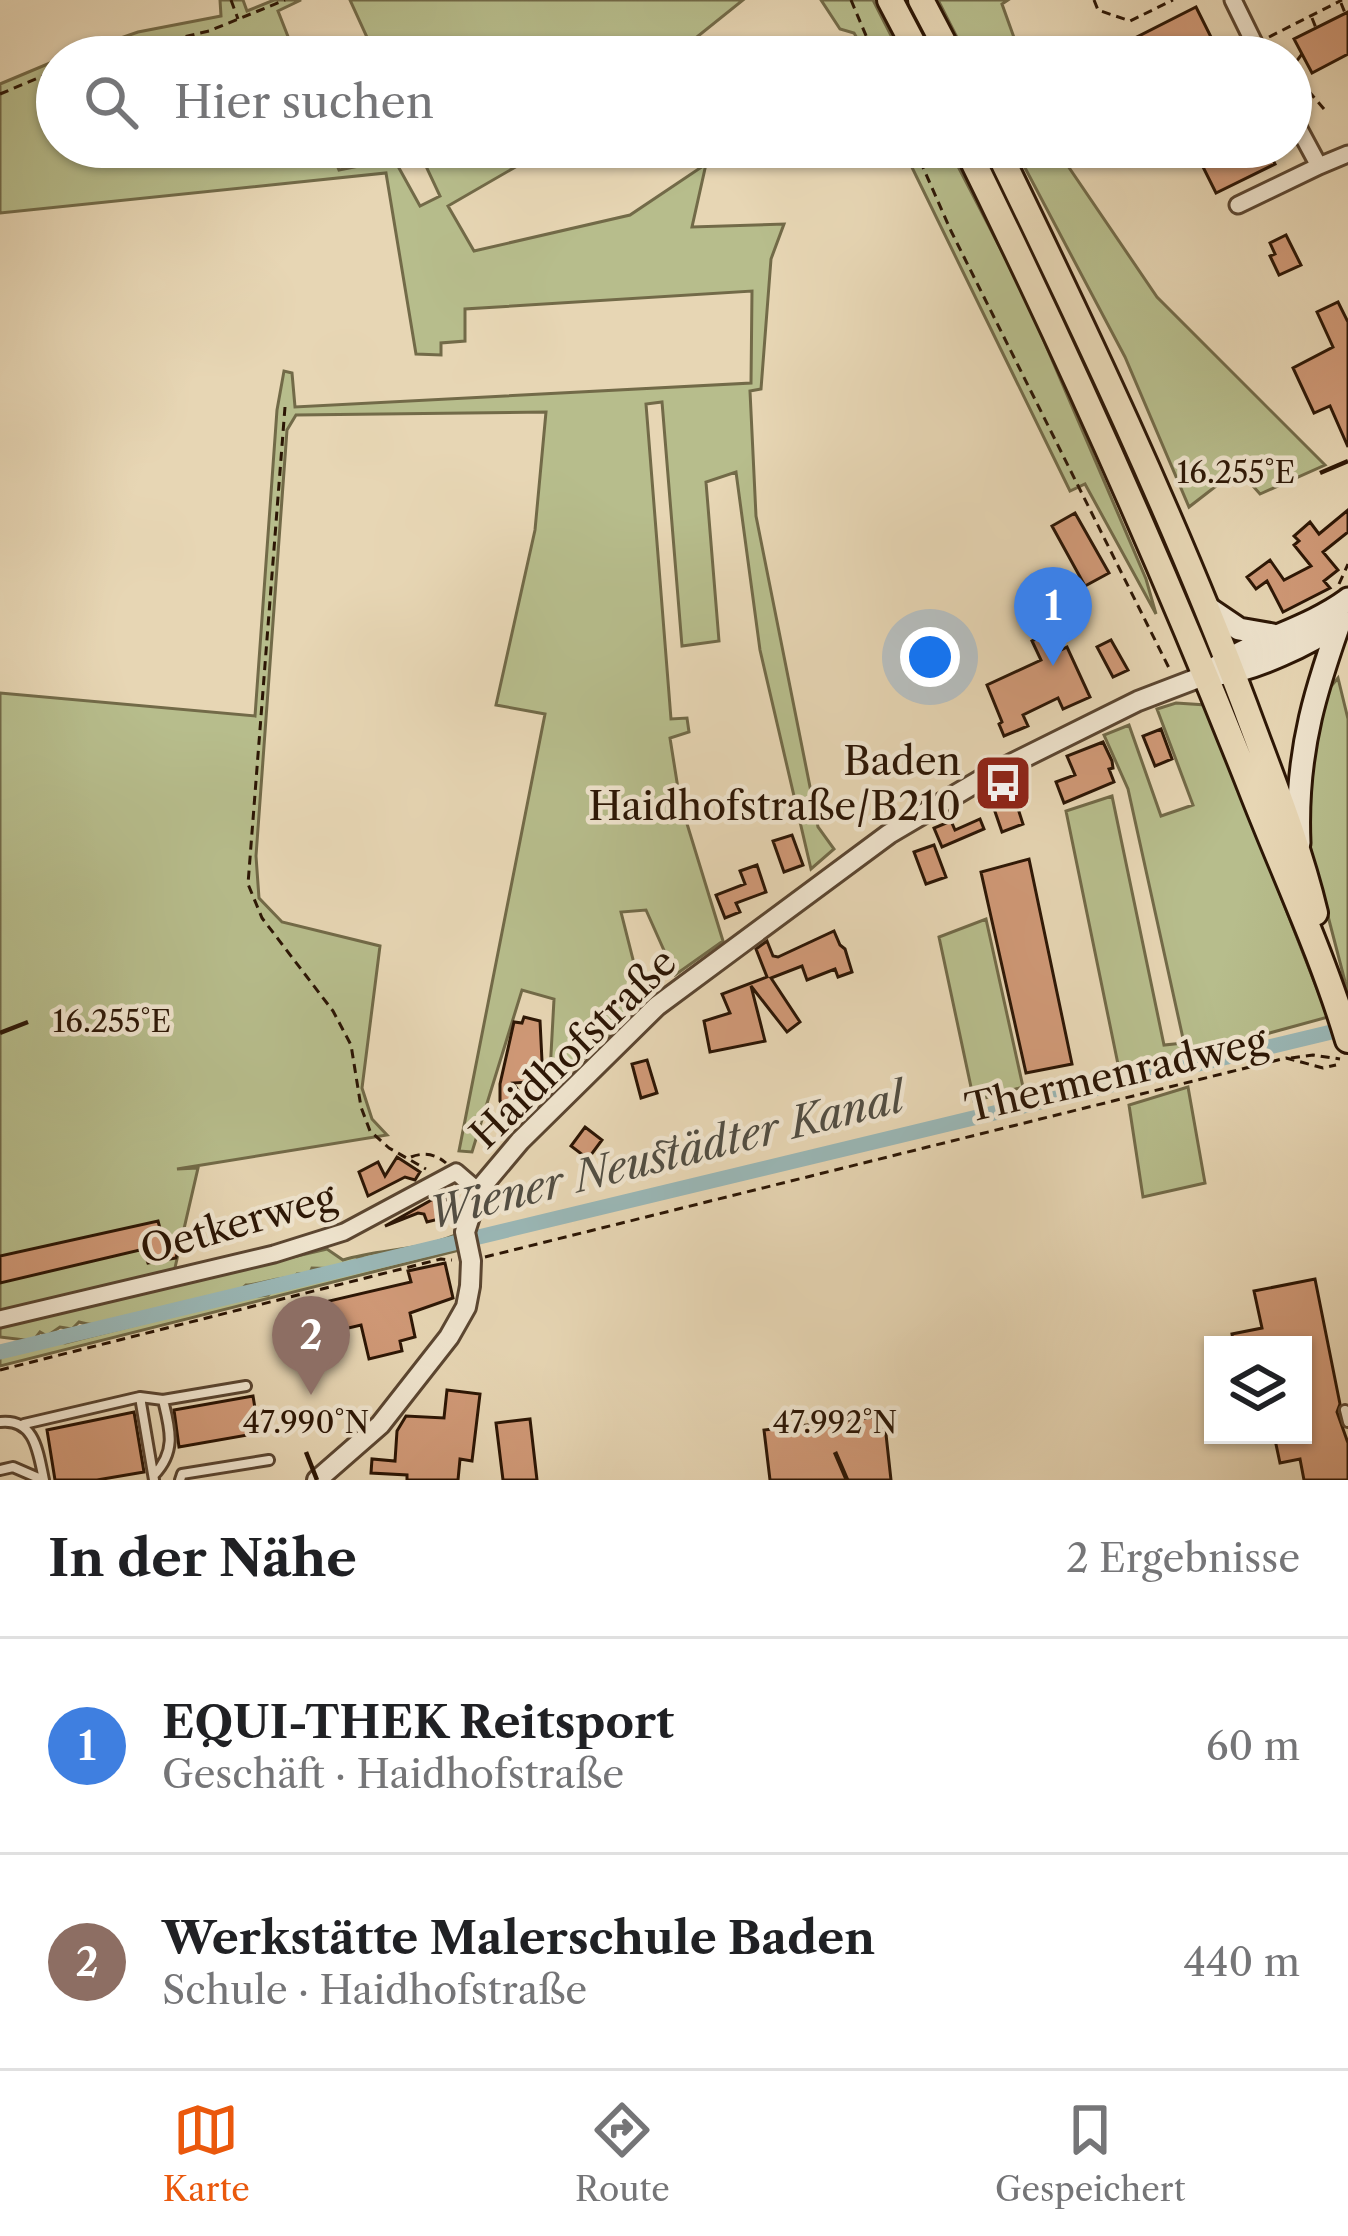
<!DOCTYPE html>
<html lang="de">
<meta charset="utf-8">
<style>
:root{--surface:#fff;--page:#f2f2f2;--text:#202124;--muted:#757577;--line:#e0e0e0;--accent:#ea580c}
body{margin:0;font-family:"Libre Caslon Text",serif;background:var(--page);color:var(--text)}
.controls{position:absolute;right:36px;bottom:36px;display:grid;overflow:hidden;border-radius:0px;box-shadow:0 3px 9px #0004}
.controls button{width:108px;height:108px;display:grid;place-items:center;padding:0;border:0;border-bottom:3px solid var(--line);background:var(--surface);color:var(--text);font:60px sans-serif}
.you{position:absolute;left:930px;top:657px;width:42px;height:42px;margin:-30px;border:9px solid #fff;border-radius:50%;background:#1a73e8;box-shadow:0 0 0 18px #1a73e833}
.badge{display:grid;place-items:center;width:78px;height:78px;border-radius:50%;background:var(--accent);color:#fff;font-size:39px;font-weight:700}
.pin{position:absolute;translate:-50% -99px;filter:drop-shadow(0 3px 6px #0008)}
.pin::after{content:'';position:absolute;top:63px;width:42px;height:36px;background:inherit;clip-path:polygon(0 0,100% 0,50% 100%)}
.list{margin:0;padding:0;list-style:none}
h2{display:flex;justify-content:space-between;align-items:center;height:156px;margin:0;padding:0 48px;font-size:51px}
h2 small{font-size:39px;font-weight:400;color:var(--muted)}
.list li{display:grid;grid-template-columns:78px 1fr auto;gap:36px;align-items:center;box-sizing:border-box;height:216px;padding:0 48px;border-top:3px solid var(--line)}
.list b{display:block;font-size:45px;white-space:nowrap}
.list p{margin:0;font-size:39px;white-space:nowrap;color:var(--muted)}
.list em{font-size:39px;font-style:normal;color:var(--muted)}
.icon{flex:none;width:66px;height:66px;fill:none;stroke:currentColor;stroke-width:2;stroke-linecap:round;stroke-linejoin:round}
.map{position:relative;flex:none;width:1348px;height:1480px;overflow:hidden}
.search{position:absolute;background:var(--surface);box-shadow:0 3px 9px #0004;left:36px;right:36px;top:36px;height:132px;display:flex;align-items:center;gap:30px;box-sizing:border-box;padding:0 42px;border-radius:66px;color:var(--muted);font-size:45px}
.sheet{height:588px;background:var(--surface)}
nav{display:flex;justify-content:space-around;align-items:center;box-sizing:border-box;height:168px;border-top:3px solid var(--line);background:var(--surface);font-size:33px;color:var(--muted)}
nav a{display:grid;justify-items:center;gap:6px}
nav .on{color:var(--accent)}
.map>svg:first-child{display:block}
.green{fill:#b7bd8c;stroke:#726a48;stroke-width:3}
.lines{fill:none;stroke-linecap:round;stroke-linejoin:round}
.canal{stroke:#9ab7b6;stroke-width:15}
.building{fill:#d09977;stroke:#2c1605;stroke-width:3}
.service-casing{stroke:#5b4631;stroke-width:14}
.minor-casing{stroke:#5b4631;stroke-width:21}
.tertiary-casing{stroke:#5b4631;stroke-width:24}
.secondary-casing{stroke:#2c1605;stroke-width:27}
.primary-casing{stroke:#2c1605;stroke-width:30}
.path{stroke:#2c1605;stroke-width:3;stroke-dasharray:9 6;stroke-linecap:butt}
.service{stroke:#efe4ce;stroke-width:8}
.minor{stroke:#efe4ce;stroke-width:15}
.tertiary{stroke:#efe4ce;stroke-width:18}
.secondary{stroke:#efe4ce;stroke-width:21}
.primary{stroke:#e7d6b4;stroke-width:24}
.ticks{fill:none;stroke:#2c1605;stroke-width:4.5}
.labels{text-anchor:middle;stroke-width:9;stroke-linejoin:round;paint-order:stroke}
.poi-label{font-size:39px;fill:#2c1605;stroke:#efe4ce;text-anchor:end}
.street-label{font-size:39px;fill:#2c1605;stroke:#efe4ce}
.water-label{font-size:42px;font-style:italic;fill:#524e43;stroke:#efe4ce}
.ticks-label{font-size:30px;text-anchor:middle;fill:#2c1605;stroke:#efe4ce;stroke-width:9;stroke-linejoin:round;paint-order:stroke}
</style>
<div class="map">
<svg width="1348" height="1480" viewBox="0 0 1348 1480">
<rect width="100%" height="100%" fill="#e7d6b4"/>
<filter id="stains"><feTurbulence type="fractalNoise" baseFrequency=".00167" numOctaves="4"/><feColorMatrix values="0 0 0 0 .2 0 0 0 0 .09 0 0 0 0 .02 0 0 0 .5 -.17"/></filter>
<radialGradient id="worn" r=".72"><stop offset=".6" stop-color="#630" stop-opacity="0"/><stop offset="1" stop-color="#630" stop-opacity=".3"/></radialGradient>
<path class="green" d="M220,0H243L247,11L274,0H301L278,11L296,57H66L138,32L221,16Z
M350,0H743L672,57H376Z
M821,0H873L902,57H868L854,33L840,29Z
M938,0H1008L1002,4L1021,57H967Z
M57,60V147H330L339,170L394,159L420,206L440,196L417,147H550L448,206L474,251L630,215L706,164L692,227L784,224L771,259L761,389L750,391L756,516L818,827L834,849L811,869L760,650L736,472L706,482L719,641L682,646L662,402L646,404L671,719L687,718L689,732L670,738L680,801L723,941L675,975L646,910L621,912L644,1003L549,1091L554,999L522,990L472,1152L459,1151L545,714L496,705L535,530L546,412L296,415L287,430L256,856L259,898L282,922L380,946L362,1088L372,1119L387,1135L177,1169L198,1168L174,1272L0,1313V693L255,716L277,410L284,371L292,373L295,407L751,383L752,291L465,309V341L441,343V355L416,354L386,173L0,213V84Z
M902,147H948L1023,292L1146,579L1156,614L1085,484L1070,491Z
M977,147H987L1156,514L1152,516Z
M1014,147H1055L1157,297L1325,465L1260,494L1238,469L1189,507L1125,357Z
M1338,678L1348,719V993L1310,847L1304,802L1316,704Z
M1176,703L1206,705L1328,1017L1120,1074L1066,811L1112,796L1164,1045L1184,1043L1128,789L1104,735L1129,725L1161,816L1193,805L1157,709Z
M986,919L1023,1087L974,1101L939,937Z
M1188,1087L1205,1183L1143,1197L1129,1105Z
M453,1236L456,1251L0,1366V1356L56,1341L65,1343L241,1298L268,1295L273,1290L450,1246L375,1261L361,1257L343,1269L312,1268L310,1273L297,1274L293,1279C282,1275 260,1285 246,1285L238,1292C200,1302 115,1334 79,1322L72,1329L60,1327L47,1336L40,1332L33,1341L0,1337V1326L327,1249L343,1260C379,1249 417,1251 453,1236Z"/>
<g class="lines">
<path class="canal" d="M0,1352L1348,1028"/>
</g>
<path class="building" d="M1196,7L1213,41L1181,57H1147L1137,37Z
M1348,12V54L1312,73L1294,39Z
M1224,147H1266L1275,164L1216,193L1199,159Z
M1286,235L1301,265L1279,275L1270,256L1275,254L1270,243Z
M1338,302L1348,322V447L1330,406L1314,413L1293,368L1333,347L1317,312Z
M1348,510V532L1323,552L1338,570L1324,581L1330,588L1283,612L1267,581L1256,589L1247,577L1270,560L1284,580L1311,566L1294,545L1299,541L1294,536L1310,522L1319,534Z
M1075,513L1109,573L1085,586L1052,526Z
M1050,632L1059,651L1067,647L1090,697L1063,709L1058,698L1023,715L1028,726L1004,736L999,724L1002,722L987,685L1041,660L1032,641Z
M1111,640L1128,670L1113,677L1097,647Z
M1161,729L1172,759L1155,766L1143,736Z
M1103,742L1112,761L1113,768L1109,769L1114,782L1064,803L1056,782L1075,775L1067,756Z
M1013,793L1023,824L1002,832L991,800Z
M980,819L984,829L942,847L934,828L951,821L955,830Z
M792,835L803,865L784,872L773,841Z
M934,845L946,877L926,884L914,852Z
M1029,859L1072,1064L1026,1073L981,872Z
M757,865L766,892L736,903L740,912L725,918L716,895L745,884L740,871Z
M834,931L840,945L845,949L852,972L838,977L835,969L807,980L802,966L771,978L800,1022L787,1032L751,986L765,1041L710,1052L704,1021L730,1013L722,994L767,977L756,949L767,941L773,956L778,957Z
M524,1017L540,1021L543,1081L513,1083L525,1100L509,1113L500,1101V1084L514,1022L522,1023Z
M647,1060L657,1093L641,1098L632,1064Z
M585,1127L602,1140L588,1159L571,1146Z
M397,1157L420,1172L415,1180L405,1177L368,1196L359,1172L378,1162L385,1176Z
M444,1193L451,1216L427,1222L424,1214L418,1213L385,1226Z
M320,1194L325,1211L302,1219L296,1202Z
M158,1221L162,1236L180,1243L176,1258L148,1263L144,1249L0,1283V1256Z
M445,1263L453,1298L410,1313L415,1337L400,1341L402,1351L369,1359L361,1325L306,1338L299,1308L411,1282L408,1271Z
M1315,1279L1340,1404L1337,1412L1348,1443V1480H1304L1300,1459L1280,1463L1274,1435H1303V1345H1234L1232,1334L1262,1328L1254,1291Z
M447,1390L480,1394L472,1461L460,1459L458,1480H407V1475L371,1473L372,1459L395,1461L397,1431L406,1416L444,1418Z
M253,1396L259,1433L179,1447L174,1410Z
M134,1412L144,1472L97,1480H55L47,1430Z
M884,1416L891,1480H770L764,1430Z
M530,1419L537,1480H503L496,1423Z"/>
<g class="lines">
<defs>
<path id="service" d="M140,1397L163,1400C170,1429 177,1451 154,1475
M163,1400L246,1386
M1345,1410L1348,1422
M0,1422C35,1418 38,1452 44,1480
M24,1424L140,1397L154,1480
M0,1470L13,1467L43,1480
M180,1480L182,1474L269,1460"/>
<path id="minor" d="M1233,0L1261,57
M1291,114L1319,166L1348,154
M1238,205L1319,166
M0,1319L274,1254L344,1232L456,1172L478,1191"/>
<path id="tertiary" d="M317,1480L380,1425L449,1337L466,1307L470,1286L471,1261L465,1232L478,1191L520,1141L657,1006L889,834L989,775L1138,701L1206,675"/>
<path id="secondary" d="M1205,606L1239,629L1273,635
M1218,674C1253,671 1310,644 1339,623
M1206,675C1248,641 1303,632 1347,600
M1299,843C1295,750 1317,684 1348,599"/>
<path id="primary" d="M890,0L920,57
M921,0L951,57
M966,147C1069,356 1164,569 1250,786C1283,871 1322,953 1348,1040
M996,147C1085,330 1173,515 1245,706C1270,774 1298,842 1315,913"/>
</defs>
<use href="#service" class="service-casing"/>
<use href="#minor" class="minor-casing"/>
<use href="#tertiary" class="tertiary-casing"/>
<use href="#secondary" class="secondary-casing"/>
<use href="#primary" class="primary-casing"/>
<path class="path" d="M231,0L238,19
M851,0L875,57
M1094,0L1098,10L1130,21L1173,0
M1341,3L1345,13
M1312,18L1316,28
M1269,37L1342,0
M1302,54L1293,66L1295,75L1324,109
M98,57L209,31L285,0
M1203,57L1237,40
M0,94L57,70
M914,147L951,231L1170,670
M285,407L248,884L262,918L333,1011L351,1045L361,1107L370,1131L389,1148L426,1169
M1339,584L1348,564
M1291,1058L1313,1055L1340,1059
M411,1157C423,1152 436,1154 446,1163
M485,1257L1286,1058L1323,1068L1336,1065
M0,1370L441,1259L452,1260"/>
<use href="#service" class="service"/>
<use href="#minor" class="minor"/>
<use href="#tertiary" class="tertiary"/>
<use href="#secondary" class="secondary"/>
<use href="#primary" class="primary"/>
</g>
<path class="ticks" d="M1320,473L1348,461M0,1033L28,1022M306,1452L317,1480M835,1452L847,1480"/>
<defs>
<symbol id="bus-square" viewBox="-11 -11 22 22"><rect x="-9" y="-9" width="18" height="18" rx="4" fill="#8f2418" stroke="#efe4ce"/><path d="M-5-6H5V4H4V6H2V4H-2V6H-4V4H-5ZM-3.5-4V0h7V-4ZM-3.5 1.2v1.5H-2V1.2ZM2 1.2v1.5H3.5V1.2Z" fill="#fff"/></symbol>
</defs>
<g fill-rule="evenodd">
<use href="#bus-square" x="970" y="750" width="66" height="66"/>
</g>
<g class="labels">
<g class="poi-label">
<text x="961" y="775">Baden<tspan x="961" dy="45">Haidhofstraße/B210</tspan></text>
</g>
<g class="street-label">
<text transform="translate(573 1048) rotate(-44)" y="14">Haidhofstraße</text>
<text transform="translate(1116 1074) rotate(-13)" y="14">Thermenradweg</text>
<text transform="translate(238 1223) rotate(-16)" y="14">Oetkerweg</text>
</g>
<g class="water-label">
<text transform="translate(666 1155) rotate(-14)" y="15">Wiener Neustädter Kanal</text>
</g>
</g>
<g class="ticks-label">
<text x="1236" y="483">16.255°E</text>
<text x="112" y="1032">16.255°E</text>
<text x="306" y="1433">47.990°N</text>
<text x="835" y="1433">47.992°N</text>
</g>
<rect width="100%" height="100%" filter="url(#stains)"/>
<rect width="100%" height="100%" fill="url(#worn)"/>
</svg>
<div class="controls">
<button><svg class="icon" aria-label="layers" viewBox="0 0 24 24"><path d="M12 4l9 5-9 5-9-5zM3 14l9 5 9-5"/></svg></button>
</div>
<div class="you"></div>
<div class="pin badge" style="left:1053px;top:666px;background:#3f7fe0">1</div>
<div class="pin badge" style="left:311px;top:1395px;background:#8d6e63">2</div>
<div class="search"><svg class="icon" aria-label="search" viewBox="0 0 24 24"><circle cx="10" cy="10" r="6"/><path d="M15 15l6 6"/></svg>Hier suchen</div>
</div>
<section class="sheet">
<h2>In der Nähe<small>2 Ergebnisse</small></h2>
<ul class="list">
<li><span class="badge" style="background:#3f7fe0">1</span><div><b>EQUI-THEK Reitsport</b><p>Geschäft · Haidhofstraße</p></div><em>60 m</em></li>
<li><span class="badge" style="background:#8d6e63">2</span><div><b>Werkstätte Malerschule Baden</b><p>Schule · Haidhofstraße</p></div><em>440 m</em></li>
</ul>
</section>
<nav>
<a class="on"><svg class="icon" aria-label="map" viewBox="0 0 24 24"><path d="M3 6l6-2 6 2 6-2v14l-6 2-6-2-6 2zM9 4v14M15 6v14"/></svg>Karte</a>
<a><svg class="icon" aria-label="directions" viewBox="0 0 24 24"><path d="M12 3l9 9-9 9-9-9zM9 14v-3h6M13 9l2 2-2 2"/></svg>Route</a>
<a><svg class="icon" aria-label="saved" viewBox="0 0 24 24"><path d="M7 4h10v16l-5-4-5 4z"/></svg>Gespeichert</a>
</nav>
